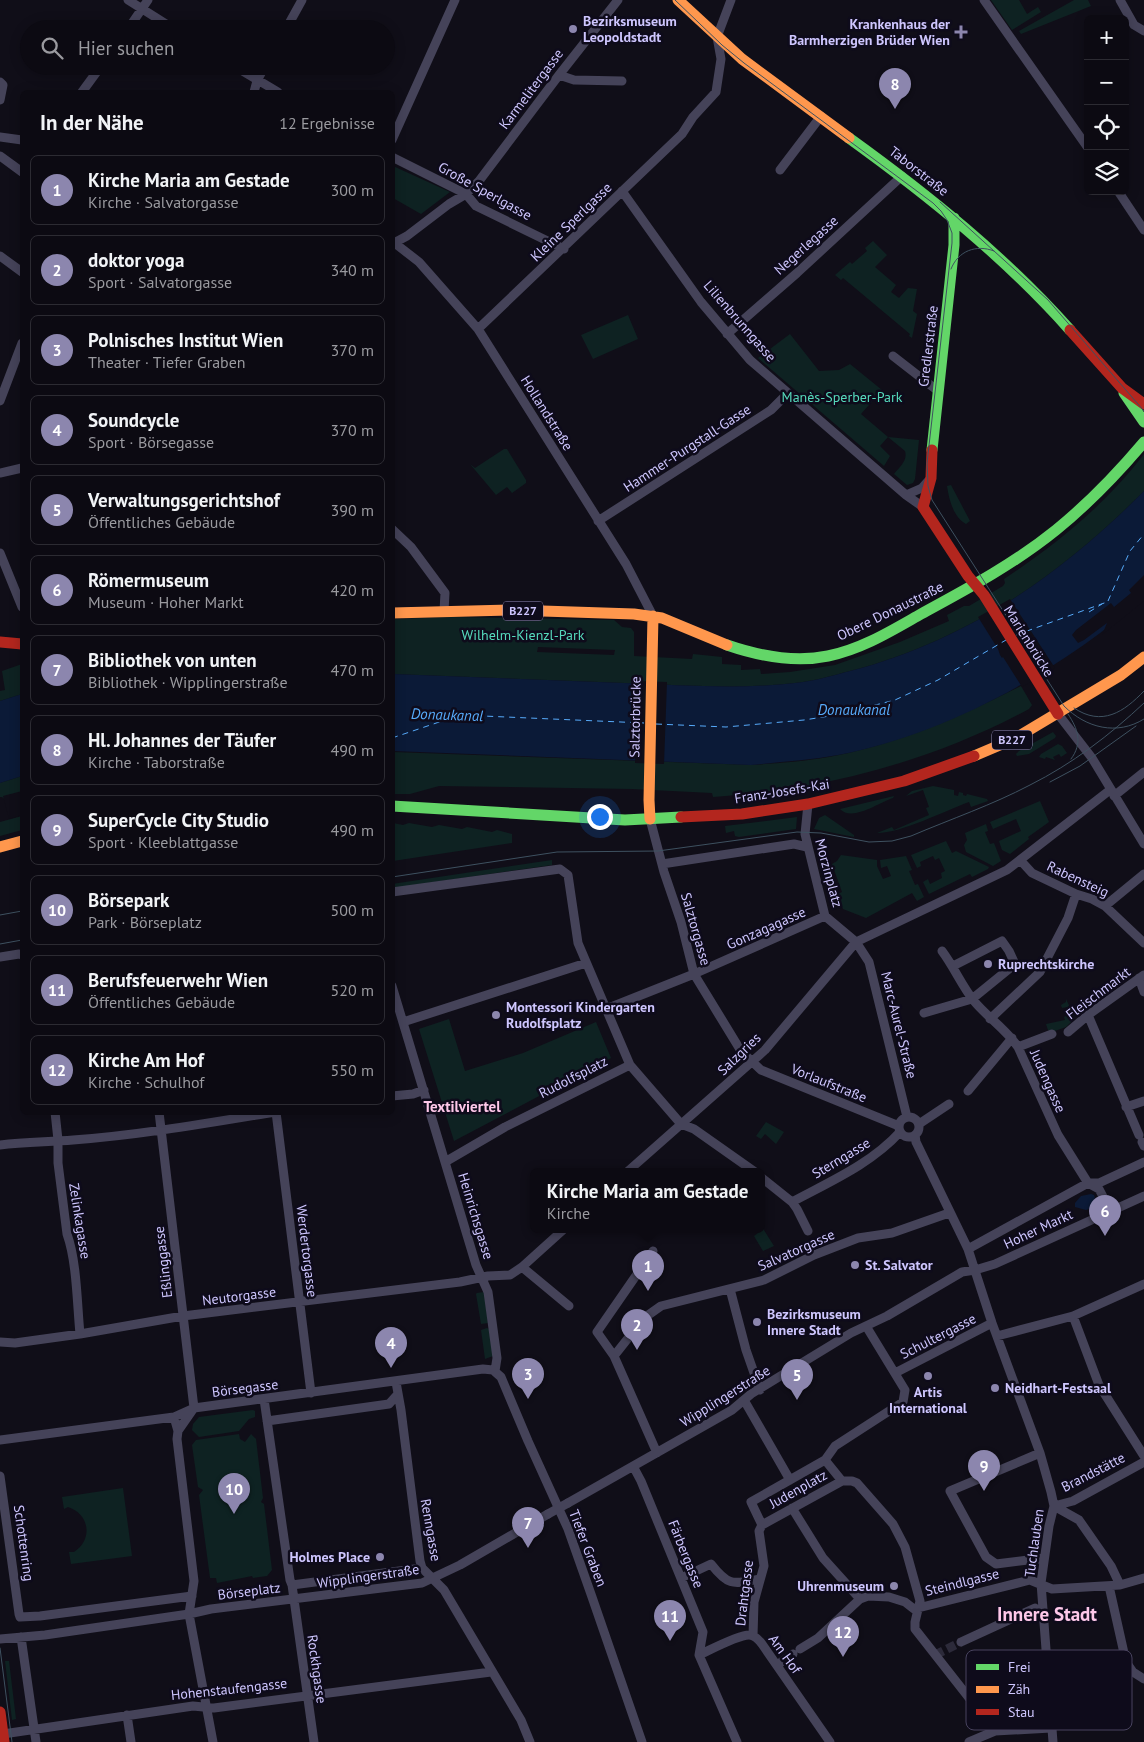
<!DOCTYPE html>
<html lang="de">
<meta charset="utf-8">
<style>
:root{--surface:#0c0a12;--page:#15131b;--text:#f1f3f6;--muted:#9a9a9f;--line:#2c2b32;--accent:#8c86ae}
body{margin:0;font-family:"PT Sans",sans-serif;background:var(--page);color:var(--text)}
.controls{position:absolute;right:15px;top:15px;display:grid;overflow:hidden;border-radius:8px;box-shadow:0 2px 12px #0003}
.controls button{width:45px;height:45px;display:grid;place-items:center;padding:0;border:0;border-bottom:1px solid var(--line);background:var(--surface);color:var(--text);font:25px sans-serif}
.you{position:absolute;left:599px;top:816px;width:18px;height:18px;margin:-12px;border:4px solid #fff;border-radius:50%;background:#1a73e8;box-shadow:0 0 0 8px #1a73e833}
.badge{display:grid;place-items:center;width:32px;height:32px;border-radius:50%;background:var(--accent);color:#fff;font-size:16px;font-weight:700}
.pin{position:absolute;translate:-50% -41px;filter:drop-shadow(0 1px 2px #0008)}
.pin::after{content:'';position:absolute;top:26px;width:18px;height:15px;background:inherit;clip-path:polygon(0 0,100% 0,50% 100%)}
.popup{position:absolute;left:530px;top:1168px;width:235px;height:65px;box-sizing:border-box;display:grid;place-content:center;border-radius:8px;background:var(--surface);filter:drop-shadow(0 1px 4px #0005);font-size:16px;white-space:nowrap;color:var(--muted)}
.popup b{font-size:19px;color:var(--text)}
.popup::after{content:'';position:absolute;left:50%;top:100%;margin-left:-10px;border:10px solid transparent;border-top-color:var(--surface)}
.list{margin:0;padding:0;list-style:none}
h2{display:flex;justify-content:space-between;align-items:center;height:65px;margin:0;padding:0 20px;font-size:21px}
h2 small{font-size:16px;font-weight:400;color:var(--muted)}
.list li{display:grid;grid-template-columns:32px 1fr auto;gap:15px;align-items:center;box-sizing:border-box;height:70px;margin:0 10px 10px;padding:0 10px;border:1px solid var(--line);border-radius:8px}
.list b{display:block;font-size:19px;white-space:nowrap}
.list p{margin:0;font-size:16px;white-space:nowrap;color:var(--muted)}
.list em{font-size:16px;font-style:normal;color:var(--muted)}
.icon{flex:none;width:28px;height:28px;fill:none;stroke:currentColor;stroke-width:2;stroke-linecap:round;stroke-linejoin:round}
.map{position:relative;flex:none;width:1144px;height:1742px;overflow:hidden}
.search{position:absolute;background:var(--surface);box-shadow:0 2px 12px #0003;left:20px;top:20px;width:375px;height:55px;display:flex;align-items:center;gap:12px;box-sizing:border-box;padding:0 18px;border-radius:28px;color:var(--muted);font-size:19px}
.panel{position:absolute;background:var(--surface);box-shadow:0 2px 12px #0003;left:20px;top:90px;width:375px;height:1025px;border-radius:8px}
.map>svg:first-child{display:block}
.green{fill:#0e2222;fill-rule:evenodd}
.water{fill:#0b1a37}
.pier{fill:#100e18}
.lines{fill:none;stroke-linecap:round;stroke-linejoin:round}
.ferry{stroke:#57abfb;stroke-width:1;stroke-dasharray:6 5;stroke-linecap:butt}
.street-tunnel{stroke:#2c2a3a;stroke-width:9;stroke-dasharray:9 4.5;stroke-linecap:butt}
.street{stroke:#454359;stroke-width:9}
.fast{stroke:#63d668;stroke-width:11}
.slow{stroke:#ff974d;stroke-width:11}
.jam{stroke:#b3261e;stroke-width:11}
.tram{stroke:#3e5160;stroke-width:1}
.street-bridge{stroke:#454359;stroke-width:9}
.poi-dot{fill:#8c86ae;stroke:#0e0b1b;stroke-width:2}
.labels{text-anchor:middle;stroke-width:5;stroke-linejoin:round;paint-order:stroke}
.shield{fill:#0e0b1b;stroke:#948eba;stroke-width:1}
.shield-label{font-size:12px;font-weight:bold;fill:#cec6fe}
.poi-label{font-size:14px;font-weight:bold;fill:#cec6fe;stroke:#0e0b1b;text-anchor:start}
.street-label{font-size:14px;fill:#cec6fe;stroke:#0e0b1b}
.park-label{font-size:14px;fill:#56dabc;stroke:#0e0b1b}
.water-label{font-size:15px;font-style:italic;fill:#57abfb;stroke:#0e0b1b}
.neighbourhood-label{font-size:15px;font-weight:bold;fill:#fec8e9;stroke:#0e0b1b}
.district-label{font-size:19px;font-weight:bold;fill:#fec8e9;stroke:#0e0b1b}
.key{fill:#0e0b1b;stroke:#48435f;stroke-width:1}
.key-label{font-size:14px;fill:#cec6fe}
</style>
<div class="map">
<svg width="1144" height="1742" viewBox="0 0 1144 1742">
<rect width="100%" height="100%" fill="#100e18"/>
<path class="green" d="M991,0H1019L1027,14L1038,7L1041,12L1012,30Z
M1074,0H1088L1091,6L1021,34L1019,31Z
M393,166L450,192L421,214L393,198Z
M873,241L887,255L875,267L896,285L891,292L899,298L908,288L917,289L913,311L917,314L912,338L909,336L910,334L843,278L841,280L835,275L850,262L852,264L867,251L865,248Z
M628,315L638,339L593,359L581,335Z
M790,334L819,371L839,370L850,364L882,390L861,414L888,437L919,440L915,479L913,483L907,485L894,474C899,467 908,461 905,451L888,437L880,446L890,456L884,466L758,358Z
M504,449H507L526,480V483L512,493L507,487L496,495L470,464L475,468Z
M1144,454V491C1061,575 966,641 850,671C834,675 818,680 803,682C743,690 684,685 624,683C547,680 470,677 393,674V619L454,617L614,620L622,627L631,628L634,632V656L692,659L693,654L722,657V664L741,665V670L760,669L761,674L790,672L835,665L900,642L949,621L947,615L964,606H969L1003,586L1005,583L1004,579C1058,543 1104,506 1144,454ZM538,647L615,650L614,655L537,652Z
M951,485L970,521L966,524C953,517 949,499 947,486Z
M22,664V694L0,701V691L5,690L2,671Z
M1021,686L1032,705L1029,709C957,748 880,773 800,787C772,793 742,794 713,797L712,793L632,789L439,786L410,794H393V752L752,765C781,763 811,761 839,755C903,742 963,715 1021,686Z
M1053,732L1056,736L1055,738L1029,754L1017,756L1016,754L1019,751Z
M1058,744L1062,746L1067,753L1061,757L1059,754L1053,757L1055,760L1046,757L1045,759L1039,757L1041,754Z
M22,776V815L2,797H0V783Z
M933,786L954,790V795L958,796L959,792L963,793V795L966,796L967,794L987,799L988,801L971,807L969,802C944,811 902,833 877,833L892,827L894,830L929,815L926,808L929,807L923,790L906,796L912,791Z
M894,796L893,798C878,803 852,822 840,809Z
M1040,801L1049,822L1028,837L1029,839L1010,854L1002,850L999,841L1021,831L1016,819L993,829L990,822Z
M825,815L854,835V837L814,829L819,818Z
M22,816V830L0,836V822Z
M797,817L796,829L739,837L735,836L734,831L726,833L725,826Z
M393,823L403,825L409,823L432,827L439,825L462,829L467,827L492,832L497,830L512,834V843L393,861Z
M986,824L988,831L985,832L990,844L994,843L1001,861L993,866L966,852L964,845L967,840L965,833Z
M946,841L952,853L956,851L989,867L988,869L972,877L970,874L929,894L923,882L928,879L930,884L942,878L941,873L945,871L939,858L935,860L933,856L920,862L921,866L917,868L911,855Z
M841,855L877,860V866L883,879L891,876L887,866L881,868L880,860L906,856L912,870L909,871L915,885L918,884L924,897L917,901L912,893L866,918L843,909L838,894L842,892L832,864L837,861Z
M552,860V865L393,888L392,884Z
M1066,999L1075,1018L1066,1027L1052,1032L1048,1030L1046,1024L1065,1020L1064,1017L1068,1015L1067,1007L1062,1008L1061,1005L1066,1002Z
M449,1019L465,1071L523,1053L596,1022L611,1058L454,1141L419,1029Z
M766,1122L784,1132L776,1144L765,1134L761,1139L756,1136Z
M762,1227L774,1246L763,1251L754,1236L762,1230Z
M484,1292L488,1323L481,1324L476,1294L477,1293Z
M487,1328L489,1329L493,1356L485,1359L481,1330Z
M253,1410L255,1411V1417L249,1419L239,1431L199,1437L192,1430L193,1424L199,1417Z
M239,1434L240,1439L245,1442L251,1434L256,1439L263,1498L261,1502L264,1504L272,1570L267,1576L253,1578L252,1576L217,1583L216,1578H210L199,1495L203,1490L198,1487L192,1445L196,1440Z
M123,1488L132,1556L71,1564L69,1552H74C93,1540 90,1514 68,1507L64,1509L62,1497Z
M5,1661H9L16,1719L12,1720Z"/>
<path class="water" d="M1144,491V598C1059,671 950,733 838,755C810,760 780,762 751,765L393,751V674C470,677 547,680 624,683C684,685 743,690 803,682C818,680 834,675 850,671C966,641 1061,575 1144,491Z
M22,694V776L0,783V701Z
M1091,1194L1094,1195L1095,1198L1089,1209L1086,1210L1075,1207V1203L1081,1196Z"/>
<path class="pier" d="M1144,575V601L1102,635L1107,623L1084,640L1078,643L1072,635L1076,630L1111,603L1114,607L1131,593L1129,590Z
M1010,599L1055,668L1022,687L1003,657L1002,658L1000,655L998,649L978,617Z
M638,681L667,682L664,764L635,763Z
M22,791V815L9,819L3,796Z"/>
<g class="lines">
<path class="ferry" d="M1108,601L1130,551L1144,534
M1089,612L1102,604
M1016,635L1107,602
M656,724L726,727L804,720L836,715L895,700L938,680L1006,640
M392,738L460,715L644,723"/>
<path class="street-tunnel" d="M935,1655L961,1642"/>
<path class="street" d="M128,0L174,29
M984,0L1088,148
M1120,0L1134,25L1144,31
M128,29L148,0
M286,29L302,0
M234,66L278,92
M559,75L574,80L622,81
M0,82L3,85L0,100
M82,92L101,66
M254,92L257,81L265,66
M0,137L22,140
M392,140L455,0
M0,156L22,172
M392,157L466,194L476,206L564,249
M780,170L821,116
M622,191L701,302L750,360L906,495L923,507
M1118,191L1144,230
M392,241L419,262L478,329L626,564L653,616
M392,244L407,236L449,204L466,194L479,181L559,75L618,0
M0,256L22,272
M478,329L682,134L693,117L716,92L721,59L717,37L731,0
M727,334L797,273L902,176
M893,356L938,391
M0,401L22,343
M0,473L22,468
M906,495L922,488L930,479
M598,521L771,410L787,394
M392,529L411,547L445,593L444,611
M0,553L22,607
M1058,714L1092,758L1144,844
M1114,796L1144,772
M808,804L805,834L825,916L856,942L869,962L907,1117
M650,819L664,872L681,922L694,974L741,1051L761,1070L899,1126
M1021,861L1032,873L1076,894L1092,899L1105,906L1144,943
M662,864L794,844L807,847
M392,892L560,869L568,875L578,943L630,1065L681,1124L694,1129L755,1172
M1105,906L1144,874
M942,951C954,967 962,986 974,1001C987,1017 1006,1029 1018,1047L1058,1135L1088,1183L1099,1189L1110,1210
M0,957L19,954L22,955
M1139,978L1144,992
M392,986L476,1265L488,1292L497,1358L495,1371
M606,1009L694,974L825,916
M924,1013L972,999L1015,964L1009,951L1002,941L953,966
M1088,1015L1139,1135
M990,1019L1040,972L1068,918L1076,894
M403,1022L586,963
M1068,1032L1088,1015L1144,975
M1018,1047L1052,1034
M968,1091L1012,1038
M392,1096L413,1094L424,1090
M1126,1107L1144,1101
M55,1112L58,1140V1163L67,1234C77,1262 77,1304 80,1334
M159,1112L194,1408L178,1431
M276,1112L311,1393
M899 1127a10 10 0 1 1 20 0a10 10 0 1 1-20 0Z
M919,1124L949,1104
M915,1135L916,1142L968,1249L992,1323L1040,1453L1051,1492L1054,1506L1049,1526L1041,1583L1053,1742
M1142,1142L1144,1146
M0,1145C24,1142 49,1142 73,1140C140,1135 208,1123 275,1112
M445,1162L505,1127L630,1065
M627,1172L765,1050L856,942L1007,870L1110,790
M762,1178L792,1202L797,1209L808,1231
M792,1202C829,1182 871,1164 900,1132
M968,1249L1088,1183H1099L1144,1162
M653,1251L597,1332L614,1356L657,1453
M522,1267L569,1306
M730,1289L746,1350L760,1390
M1073,1316L1099,1385L1144,1456
M997,1336L1073,1316L1144,1284
M0,1342L15,1343L80,1334L183,1316L460,1282L488,1276L510,1275L522,1267L563,1230
M614,1356L644,1318L661,1306L764,1280L814,1255L858,1238L892,1233L949,1213
M895,1373L992,1323
M396,1382L401,1410L420,1561L422,1568L444,1590L521,1720L530,1742
M264,1399L290,1580L292,1585L314,1742
M744,1400L790,1480
M174,1417L178,1431L177,1439L194,1581L189,1614L213,1742
M267,1421L389,1404L398,1394
M0,1440L174,1417L194,1408L483,1369L493,1370L501,1377L528,1441L568,1529L592,1597L642,1742
M1040,1453L950,1491L986,1557L996,1564L1044,1558
M825,1460L835,1446L903,1402L905,1390L866,1326
M633,1466L641,1481L703,1632L699,1655
M0,1476L19,1614L20,1617L40,1616L192,1596
M842,1481L825,1460L751,1502L762,1525L842,1481H852L857,1483L893,1524L905,1547L920,1601L915,1622V1629L995,1731
M568,1503L732,1410L751,1394L851,1333L887,1316L962,1272L975,1270L995,1264L1144,1196
M1054,1506L1079,1520L1111,1566L1120,1585
M1054,1506L1073,1501L1144,1462
M792,1508L823,1558L860,1599
M681,1578L711,1564C729,1587 733,1584 760,1579
M292,1585L422,1568
M1109,1586L1126,1662L1133,1672L1144,1679
M753,1636L754,1602L764,1566L759,1531L762,1525
M21,1637L36,1742
M0,1639L45,1635L189,1614L211,1609L422,1583L460,1565L548,1514
M961,1642L1035,1608
M800,1649L818,1638L860,1599L868,1596L889,1597L905,1602L914,1609L1030,1580L1052,1589L1120,1585L1144,1578
M777,1665L793,1654
M127,1715L131,1742
M3,1734L193,1706L214,1708L491,1672
M737,1742L699,1655C710,1650 738,1635 749,1635C754,1635 759,1640 762,1644L830,1742
M969,1742L995,1731L1051,1728"/>
<path class="fast" d="M849,138C928,195 1005,257 1070,330
M1124,393L1144,422
M932,450L954,245V218
M727,645C759,656 794,663 828,656C862,649 891,631 921,614C967,589 1014,564 1056,530C1088,504 1117,474 1144,442
M392,806L625,820L681,817"/>
<path class="slow" d="M678,0L742,59L849,138
M392,613L512,610L634,614L662,618L727,645
M974,756L1014,739L1121,675L1144,657
M650,819L649,800L653,616
M0,847L22,841"/>
<path class="jam" d="M1070,330L1122,388L1144,404
M932,450L931,478L923,507L968,576L984,595L1058,714
M0,642L22,644
M681,817L742,814L808,804L904,781L974,756
M0,1712L4,1742"/>
<path class="tram" d="M675,0L722,45L744,63L933,203L941,211L947,220L952,233V243L927,463L928,486L932,500L1064,706C1086,728 1117,736 1144,719
M940,202L1048,300L1144,411
M951,269C958,251 976,244 994,251
M1074,708C1102,727 1124,712 1144,691
M1068,714C1078,729 1083,743 1071,759
M1050,782L1080,766L1136,726
M392,877L557,852L658,851L797,832L821,833L869,842L892,841L911,836C951,819 992,805 1030,785C1072,764 1110,735 1144,703
M0,915L22,911
M0,944L22,940
M0,1648L12,1742"/>
<path class="street-bridge" d="M548,1514L568,1503"/>
</g>
<g class="poi-dot">
<circle cx="573" cy="29" r="5"/>
<path d="M958.5 24.5h5v5h5v5h-5v5h-5v-5h-5v-5h5z"/>
<circle cx="988" cy="964" r="5"/>
<circle cx="496" cy="1015" r="5"/>
<circle cx="855" cy="1265" r="5"/>
<circle cx="757" cy="1322" r="5"/>
<circle cx="928" cy="1376" r="5"/>
<circle cx="995" cy="1388" r="5"/>
<circle cx="380" cy="1557" r="5"/>
<circle cx="894" cy="1586" r="5"/>
</g>
<g class="labels">
<g class="shield">
<rect x="503" y="601.5" width="40" height="19" rx="4"/>
<rect x="992" y="730.5" width="40" height="19" rx="4"/>
</g>
<g class="shield-label">
<text x="523" y="615">B227</text>
<text x="1012" y="744">B227</text>
</g>
<g class="poi-label">
<text x="583" y="26">Bezirksmuseum<tspan x="583" dy="16">Leopoldstadt</tspan></text>
<text x="950" y="29" text-anchor="end">Krankenhaus der<tspan x="950" dy="16">Barmherzigen Brüder Wien</tspan></text>
<text x="998" y="969">Ruprechtskirche</text>
<text x="506" y="1012">Montessori Kindergarten<tspan x="506" dy="16">Rudolfsplatz</tspan></text>
<text x="865" y="1270">St. Salvator</text>
<text x="767" y="1319">Bezirksmuseum<tspan x="767" dy="16">Innere Stadt</tspan></text>
<text x="1005" y="1393">Neidhart-Festsaal</text>
<text x="928" y="1397" text-anchor="middle">Artis<tspan x="928" dy="16">International</tspan></text>
<text x="370" y="1562" text-anchor="end">Holmes Place</text>
<text x="884" y="1591" text-anchor="end">Uhrenmuseum</text>
</g>
<g class="street-label">
<text transform="translate(531 89) rotate(-53)" y="5">Karmelitergasse</text>
<text transform="translate(919 171) rotate(38)" y="5">Taborstraße</text>
<text transform="translate(485 191) rotate(29)" y="5">Große Sperlgasse</text>
<text transform="translate(571 222) rotate(-44)" y="5">Kleine Sperlgasse</text>
<text transform="translate(806 245) rotate(-42)" y="5">Negerlegasse</text>
<text transform="translate(740 321) rotate(49)" y="5">Lilienbrunngasse</text>
<text transform="translate(928 346) rotate(-83)" y="5">Gredlerstraße</text>
<text transform="translate(547 413) rotate(58)" y="5">Hollandstraße</text>
<text transform="translate(687 448) rotate(-33)" y="5">Hammer-Purgstall-Gasse</text>
<text transform="translate(890 611) rotate(-26)" y="5">Obere Donaustraße</text>
<text transform="translate(1029 641) rotate(58)" y="5">Marienbrücke</text>
<text transform="translate(635 717) rotate(-89)" y="5">Salztorbrücke</text>
<text transform="translate(782 791) rotate(-9)" y="5">Franz-Josefs-Kai</text>
<text transform="translate(829 873) rotate(75)" y="5">Morzinplatz</text>
<text transform="translate(1078 879) rotate(25)" y="5">Rabensteig</text>
<text transform="translate(766 928) rotate(-24)" y="5">Gonzagagasse</text>
<text transform="translate(696 929) rotate(74)" y="5">Salztorgasse</text>
<text transform="translate(1098 993) rotate(-37)" y="5">Fleischmarkt</text>
<text transform="translate(899 1025) rotate(76)" y="5">Marc-Aurel-Straße</text>
<text transform="translate(739 1054) rotate(-44)" y="5">Salzgries</text>
<text transform="translate(573 1077) rotate(-27)" y="5">Rudolfsplatz</text>
<text transform="translate(1048 1081) rotate(66)" y="5">Judengasse</text>
<text transform="translate(829 1083) rotate(22)" y="5">Vorlaufstraße</text>
<text transform="translate(841 1158) rotate(-31)" y="5">Sterngasse</text>
<text transform="translate(476 1216) rotate(73)" y="5">Heinrichsgasse</text>
<text transform="translate(80 1221) rotate(81)" y="5">Zelinkagasse</text>
<text transform="translate(1038 1229) rotate(-25)" y="5">Hoher Markt</text>
<text transform="translate(796 1250) rotate(-24)" y="5">Salvatorgasse</text>
<text transform="translate(307 1251) rotate(83)" y="5">Werdertorgasse</text>
<text transform="translate(163 1262) rotate(-97)" y="5">Eßlinggasse</text>
<text transform="translate(239 1296) rotate(-7)" y="5">Neutorgasse</text>
<text transform="translate(938 1336) rotate(-27)" y="5">Schultergasse</text>
<text transform="translate(245 1388) rotate(-7)" y="5">Börsegasse</text>
<text transform="translate(725 1396) rotate(-32)" y="5">Wipplingerstraße</text>
<text transform="translate(1093 1472) rotate(-27)" y="5">Brandstätte</text>
<text transform="translate(798 1489) rotate(-29)" y="5">Judenplatz</text>
<text transform="translate(431 1530) rotate(80)" y="5">Renngasse</text>
<text transform="translate(24 1543) rotate(82)" y="5">Schottenring</text>
<text transform="translate(1034 1543) rotate(-82)" y="5">Tuchlauben</text>
<text transform="translate(588 1548) rotate(69)" y="5">Tiefer Graben</text>
<text transform="translate(686 1554) rotate(68)" y="5">Färbergasse</text>
<text transform="translate(368 1576) rotate(-8)" y="5">Wipplingerstraße</text>
<text transform="translate(962 1582) rotate(-14)" y="5">Steindlgasse</text>
<text transform="translate(249 1591) rotate(-7)" y="5">Börseplatz</text>
<text transform="translate(744 1593) rotate(-83)" y="5">Drahtgasse</text>
<text transform="translate(785 1654) rotate(54)" y="5">Am Hof</text>
<text transform="translate(317 1669) rotate(82)" y="5">Rockhgasse</text>
<text transform="translate(229 1689) rotate(-6)" y="5">Hohenstaufengasse</text>
</g>
<g class="park-label">
<text x="842" y="402">Manès-Sperber-Park</text>
<text x="523" y="640">Wilhelm-Kienzl-Park</text>
</g>
<g class="water-label">
<text x="854" y="715">Donaukanal</text>
<text transform="translate(447 715) rotate(2)" y="5">Donaukanal</text>
</g>
<g class="neighbourhood-label">
<text x="462" y="1112">Textilviertel</text>
</g>
<g class="district-label">
<text x="1047" y="1621">Innere Stadt</text>
</g>
</g>
<rect x="966" y="1650" width="166" height="80" rx="8" class="key"/>
<rect x="976" y="1664" width="23" height="6" fill="#63d668"/>
<rect x="976" y="1686" width="23" height="7" fill="#ff974d"/>
<rect x="976" y="1709" width="23" height="6" fill="#b3261e"/>
<g class="key-label">
<text x="1008" y="1672">Frei</text>
<text x="1008" y="1694">Zäh</text>
<text x="1008" y="1717">Stau</text>
</g>
</svg>
<div class="controls">
<button>+</button>
<button>−</button>
<button><svg class="icon" aria-label="locate" viewBox="0 0 24 24"><circle cx="12" cy="12" r="6"/><path d="M12 2v4M12 18v4M2 12h4M18 12h4"/></svg></button>
<button><svg class="icon" aria-label="layers" viewBox="0 0 24 24"><path d="M12 4l9 5-9 5-9-5zM3 14l9 5 9-5"/></svg></button>
</div>
<div class="you"></div>
<div class="pin badge" style="left:648px;top:1291px">1</div>
<div class="popup"><b>Kirche Maria am Gestade</b>Kirche</div>
<div class="pin badge" style="left:637px;top:1350px">2</div>
<div class="pin badge" style="left:528px;top:1399px">3</div>
<div class="pin badge" style="left:391px;top:1368px">4</div>
<div class="pin badge" style="left:797px;top:1400px">5</div>
<div class="pin badge" style="left:1105px;top:1236px">6</div>
<div class="pin badge" style="left:528px;top:1548px">7</div>
<div class="pin badge" style="left:895px;top:109px">8</div>
<div class="pin badge" style="left:984px;top:1491px">9</div>
<div class="pin badge" style="left:234px;top:1514px">10</div>
<div class="pin badge" style="left:670px;top:1641px">11</div>
<div class="pin badge" style="left:843px;top:1657px">12</div>
<div class="search"><svg class="icon" aria-label="search" viewBox="0 0 24 24"><circle cx="10" cy="10" r="6"/><path d="M15 15l6 6"/></svg>Hier suchen</div>
<section class="panel">
<h2>In der Nähe<small>12 Ergebnisse</small></h2>
<ul class="list">
<li><span class="badge">1</span><div><b>Kirche Maria am Gestade</b><p>Kirche · Salvatorgasse</p></div><em>300 m</em></li>
<li><span class="badge">2</span><div><b>doktor yoga</b><p>Sport · Salvatorgasse</p></div><em>340 m</em></li>
<li><span class="badge">3</span><div><b>Polnisches Institut Wien</b><p>Theater · Tiefer Graben</p></div><em>370 m</em></li>
<li><span class="badge">4</span><div><b>Soundcycle</b><p>Sport · Börsegasse</p></div><em>370 m</em></li>
<li><span class="badge">5</span><div><b>Verwaltungsgerichtshof</b><p>Öffentliches Gebäude</p></div><em>390 m</em></li>
<li><span class="badge">6</span><div><b>Römermuseum</b><p>Museum · Hoher Markt</p></div><em>420 m</em></li>
<li><span class="badge">7</span><div><b>Bibliothek von unten</b><p>Bibliothek · Wipplingerstraße</p></div><em>470 m</em></li>
<li><span class="badge">8</span><div><b>Hl. Johannes der Täufer</b><p>Kirche · Taborstraße</p></div><em>490 m</em></li>
<li><span class="badge">9</span><div><b>SuperCycle City Studio</b><p>Sport · Kleeblattgasse</p></div><em>490 m</em></li>
<li><span class="badge">10</span><div><b>Börsepark</b><p>Park · Börseplatz</p></div><em>500 m</em></li>
<li><span class="badge">11</span><div><b>Berufsfeuerwehr Wien</b><p>Öffentliches Gebäude</p></div><em>520 m</em></li>
<li><span class="badge">12</span><div><b>Kirche Am Hof</b><p>Kirche · Schulhof</p></div><em>550 m</em></li>
</ul>
</section>
</div>
